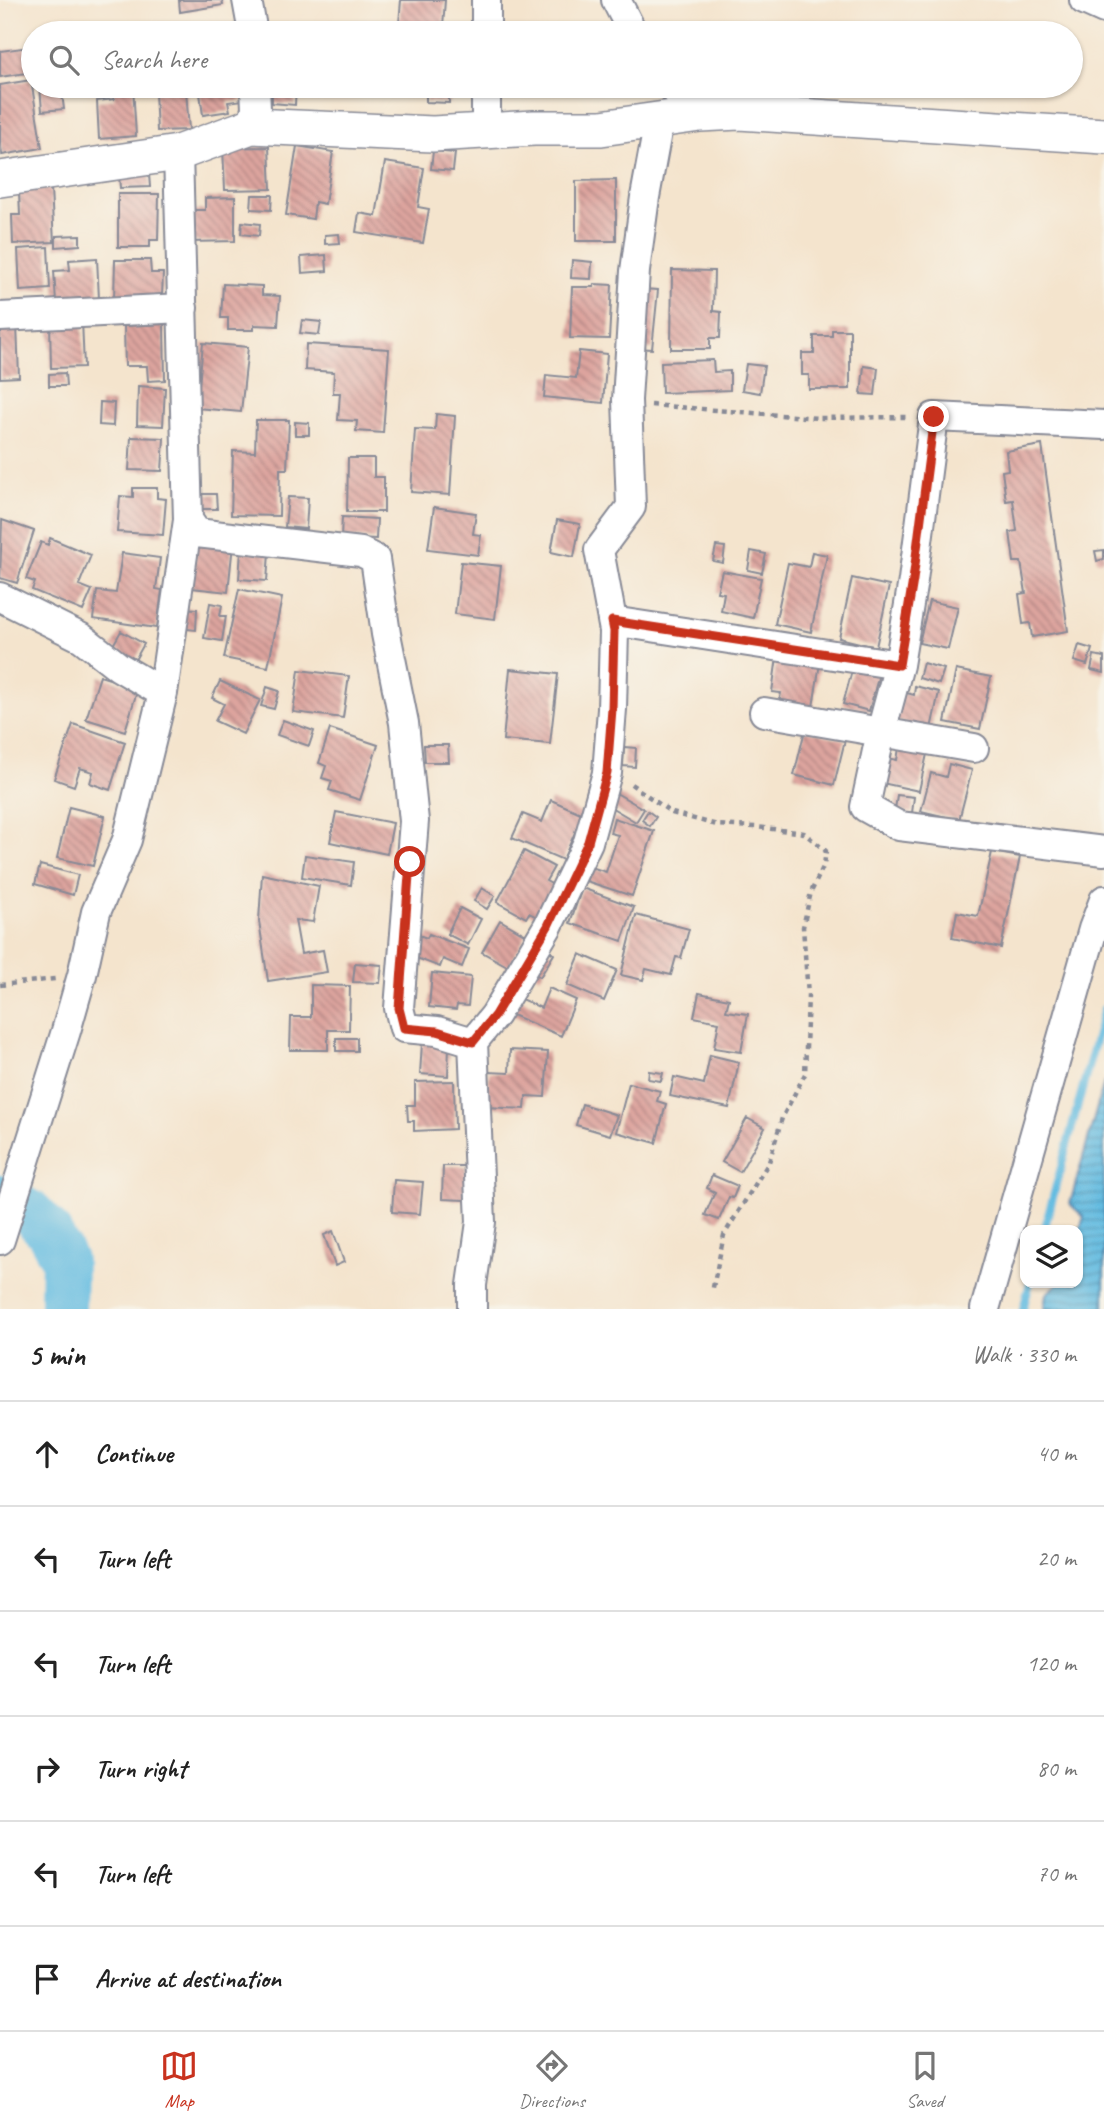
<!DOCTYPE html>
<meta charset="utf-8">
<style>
:root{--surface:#fff;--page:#f2f2f2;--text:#222;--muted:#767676;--line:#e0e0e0;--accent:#c8321e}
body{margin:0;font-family:Caveat,sans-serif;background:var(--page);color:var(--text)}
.controls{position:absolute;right:21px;bottom:21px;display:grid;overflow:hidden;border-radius:14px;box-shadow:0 2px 5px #0004}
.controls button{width:63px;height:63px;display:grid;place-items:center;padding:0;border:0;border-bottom:2px solid var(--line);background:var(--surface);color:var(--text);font:35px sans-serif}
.stop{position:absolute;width:21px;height:21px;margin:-16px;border:5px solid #c8321e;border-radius:50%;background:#fff}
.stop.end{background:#c8321e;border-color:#fff;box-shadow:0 2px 7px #0008}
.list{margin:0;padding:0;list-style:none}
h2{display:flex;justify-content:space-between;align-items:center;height:91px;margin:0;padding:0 28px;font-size:30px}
h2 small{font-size:23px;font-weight:400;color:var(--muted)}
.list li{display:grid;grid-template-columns:46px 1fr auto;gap:21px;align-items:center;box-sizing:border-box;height:105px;padding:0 28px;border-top:2px solid var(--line)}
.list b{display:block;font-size:26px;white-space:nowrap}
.list em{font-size:23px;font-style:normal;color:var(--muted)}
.icon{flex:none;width:38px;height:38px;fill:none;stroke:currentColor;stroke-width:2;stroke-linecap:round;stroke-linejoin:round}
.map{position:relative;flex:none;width:1104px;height:1309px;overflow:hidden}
.search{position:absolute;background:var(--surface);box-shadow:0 2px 5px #0004;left:21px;right:21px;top:21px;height:77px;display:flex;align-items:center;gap:18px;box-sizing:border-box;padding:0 24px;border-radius:38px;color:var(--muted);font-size:26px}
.sheet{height:721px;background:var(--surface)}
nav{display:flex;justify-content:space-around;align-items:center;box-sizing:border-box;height:98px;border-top:2px solid var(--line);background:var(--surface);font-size:19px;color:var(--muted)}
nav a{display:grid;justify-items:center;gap:4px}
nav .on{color:var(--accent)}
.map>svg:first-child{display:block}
.water{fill:url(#water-rules);stroke:#4076a0;stroke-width:2}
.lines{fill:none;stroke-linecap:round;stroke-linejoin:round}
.stream{stroke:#64bce1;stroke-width:8}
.river{stroke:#64bce1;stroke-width:46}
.building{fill:url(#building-back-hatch)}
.minor-casing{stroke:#888a96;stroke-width:32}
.major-casing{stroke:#888a96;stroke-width:38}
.path{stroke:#888a96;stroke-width:4.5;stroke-dasharray:5 5;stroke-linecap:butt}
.minor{stroke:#fff;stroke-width:28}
.major{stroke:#fff;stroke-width:35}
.route{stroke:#c8321e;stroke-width:9}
</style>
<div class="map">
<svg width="1104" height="1309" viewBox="0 0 1104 1309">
<defs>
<pattern id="water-rules" width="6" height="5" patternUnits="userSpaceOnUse" patternTransform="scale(1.75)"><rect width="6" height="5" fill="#64bce1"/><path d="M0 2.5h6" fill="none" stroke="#5299ba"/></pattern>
<pattern id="building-back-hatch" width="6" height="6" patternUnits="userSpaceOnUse" patternTransform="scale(1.75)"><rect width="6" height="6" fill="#dda49e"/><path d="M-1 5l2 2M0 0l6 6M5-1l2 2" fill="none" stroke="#b28684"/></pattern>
</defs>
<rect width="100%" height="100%" fill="#f7f3e8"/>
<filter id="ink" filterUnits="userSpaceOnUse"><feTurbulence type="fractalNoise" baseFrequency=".0143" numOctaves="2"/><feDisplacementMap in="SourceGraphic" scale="14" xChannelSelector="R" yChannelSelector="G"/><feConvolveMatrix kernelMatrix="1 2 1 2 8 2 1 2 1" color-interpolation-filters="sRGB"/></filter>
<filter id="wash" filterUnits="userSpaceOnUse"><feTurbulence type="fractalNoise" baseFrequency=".00686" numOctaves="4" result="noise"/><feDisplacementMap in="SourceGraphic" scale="28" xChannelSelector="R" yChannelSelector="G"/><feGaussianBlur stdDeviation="1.57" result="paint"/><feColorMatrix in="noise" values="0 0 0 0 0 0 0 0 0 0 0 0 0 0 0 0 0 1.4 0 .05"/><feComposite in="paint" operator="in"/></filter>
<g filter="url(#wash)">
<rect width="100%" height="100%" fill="#f4e4cd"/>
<path class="water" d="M1104,1082V1309H1044L1046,1294L1059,1283H1078V1234L1084,1217L1070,1204Z"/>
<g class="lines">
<path class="stream" d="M1044,1230L1104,1009
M1023,1309L1030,1283"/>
<path class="river" d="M0,1198L31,1213L48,1231L64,1260L63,1309"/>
</g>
<g id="blocks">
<path class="building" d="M179,0H222L223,5L180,12Z
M401,0H445L443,27L399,24Z
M328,21L361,23V33H327Z
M87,28L88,33H62V32Z
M29,47L33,72L0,77V51Z
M31,80L42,148L2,155L0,141V85Z
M40,86H61L64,109L42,111Z
M133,86L136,136L99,139L97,101L114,99L113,87Z
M199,86H241L243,100L228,102L230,111L203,115Z
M272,86H296L295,105L272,103Z
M325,86H366L365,91L324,89Z
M426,86H457V97H449V103L426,102Z
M186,90L189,130L157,131L155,92Z
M297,146L333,152L325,204L315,202L313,219L286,215Z
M269,147L271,189L225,190L223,148Z
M433,151L455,153L453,171L431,169Z
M385,162L424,168L418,207L429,209L423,243L356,232L359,213L376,216Z
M149,174L150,187L120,188L119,175Z
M616,180V241H576V181Z
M51,189L54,242L13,244L12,215H20L19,191Z
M118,194H159L158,240H150V247H118Z
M252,195H272L271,210L251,209Z
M235,197V241L190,242V210H205V198Z
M242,222L260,224L259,236L241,234Z
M339,234L340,243L325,244V235Z
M80,235V245L56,247V236Z
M48,247L50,289L20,291L18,249Z
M326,255L327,271L302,273L301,257Z
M97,258L99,299L56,302L54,271L70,270L69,260Z
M115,260H150L151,273H163L162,296L114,300Z
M572,260L592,262L591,279L571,278Z
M672,270L714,271L713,311L721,312L720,338H710V349H671Z
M223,284L262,286V295L280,296L278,326L254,325V330H228V318H221Z
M594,284L612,285L609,339L570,338L572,287H594Z
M642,289L658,290L652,349L636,348Z
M82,320L84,367L51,368L50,321Z
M302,320L321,322L319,335L300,333Z
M164,324L165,380L148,381L147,366H125L124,326Z
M0,325H17L19,377L0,378Z
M832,330H850V389H809V375H802V353H814V336H832Z
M203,343L248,347L241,412L197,408Z
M306,344L389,349L383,433L356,431L357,421L338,420L340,393H333L334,372L305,370Z
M579,351L607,354L603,403L544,397L546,375L576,378Z
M713,360L714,372L730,371V390L662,393L661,362Z
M746,364L764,366L760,393L742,390Z
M864,366L878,368L875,395L861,394Z
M65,373L66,386H49V374Z
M138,386L165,388L163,426L137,425Z
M100,402L114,403L113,426L99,425Z
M436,414L455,416L450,495L411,492L415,429L435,430Z
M256,420H289L287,469H280L279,516L231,515L233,451L255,452Z
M295,422L309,423V435H295Z
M131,437L164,438L162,471L129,470Z
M1042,445L1068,631L1032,637L1030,623L1023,624L1019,594L1026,593L1021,562H1014L1010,532L1017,531L1013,500L1006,501L1002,471L1008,470L1006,451Z
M348,458H374V477H384V512H347Z
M133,488H157V498L166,499L163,535L117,532L120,496L133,497Z
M193,494H216L217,509H194Z
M288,497L308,498L306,529L285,527Z
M434,507L476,513L473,534L481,535L478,555L428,549Z
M342,517L377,519L376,539L341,537Z
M2,520L34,531L17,583L0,578Z
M557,520L580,524L574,557L551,552Z
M50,538L91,555L79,585L92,590L83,611L32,590L35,582L26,579L41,542L48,545Z
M197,541L233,544L228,592L192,588Z
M716,546L725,547L723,563L713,561Z
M1104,550V559L1097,561L1095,551Z
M241,551L269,553L267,581L239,579Z
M751,551L766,554L762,573L748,570Z
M812,552L827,555L811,632L775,624L788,563L809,567Z
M122,553L160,558L156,589L162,590L157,628L93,619L97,591L116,593Z
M461,562L501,566L495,619L455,614Z
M722,571L761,578L753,618L721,611L724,593L717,592Z
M852,578L889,586L876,647L839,638Z
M239,589L282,598L268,667L224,658Z
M929,601L958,607L948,649L919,643Z
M210,603L222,605L220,616H226L222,641L204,638Z
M179,608L197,609L196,630L178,628Z
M121,631L144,644L135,660L112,647Z
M1079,645L1092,649L1087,665L1074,661Z
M1094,655L1104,657V673L1091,670Z
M777,657L820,663L813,707L779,702L781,693L772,692Z
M923,663L944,669L939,684L919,678Z
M853,667L879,674L869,711L843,704Z
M510,669L558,674L550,744L503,740Z
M299,670L349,676L343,718L293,712Z
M956,670L991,677L980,729L945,722Z
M100,676L138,688L125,731L86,719Z
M220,681L260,700L243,734L215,721L224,704L212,698Z
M915,686L939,692L931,729L896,721L903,692L914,695Z
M267,687L279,691L274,709L261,706Z
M283,720L314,731L309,746L277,735Z
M73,724L125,742L110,790L90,783L93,772L80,768L74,786L54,779Z
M330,729L378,745L360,800L329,790L332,781L322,778L326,766L319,763Z
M805,730L845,740L834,785L794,775Z
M424,745H448L449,762H425Z
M624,747L636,748L635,767L623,766Z
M899,748L927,754L919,791L882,783L888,758L897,760Z
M949,764L972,770L959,820L921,811L931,773L946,777Z
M616,793L644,809L636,822L609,806Z
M897,795L914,797L912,813L895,810Z
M551,800L583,814L563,860L512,838L523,814L542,822Z
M69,807L105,816L93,866L57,858Z
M648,811L656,817L650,826L642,820Z
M336,812L393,823L387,854L330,842Z
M614,818L654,831L632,896L586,881L591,867L606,872L618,835L610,833Z
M524,851L554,867L546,881L553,885L537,917L529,913L526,918L497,902Z
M992,852L1020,857L1001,948L952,938L957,912L978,916Z
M305,855L354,862L351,885L302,877Z
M40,865L78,875L73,895L35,884Z
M262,874L319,886L313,922L295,920L301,954L323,950L327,972L268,981L259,921Z
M482,888L495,896L487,909L474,901Z
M582,888L634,907L622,941L570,923Z
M460,908L481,919L468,945L447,934Z
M636,915L689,929L681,958L676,957L671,975L646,969L643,980L621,975Z
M500,920L526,935L509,967L482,952Z
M429,934L469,949L462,967L443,959L440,967L411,956L419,935L427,938Z
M545,949L554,954L540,977L531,971Z
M580,954L617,970L604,1001L567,985Z
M355,963L382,965L380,983L353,982Z
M432,973L471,977L468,1006L457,1005L456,1010L429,1007Z
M311,985L350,986L349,1030H328V1050H290L291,1017H311Z
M549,988L576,1000L561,1036L512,1015L519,998L541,1008Z
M699,993L729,999L726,1011L748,1014L741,1052L714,1048L719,1022L694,1017Z
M336,1038H357V1051H336Z
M422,1043L449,1045L448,1076L420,1074Z
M510,1050L548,1052L545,1097L526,1096L525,1109L487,1107L489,1072L509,1073Z
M710,1055L739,1062L729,1108L670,1096L674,1077L704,1084Z
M649,1071L663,1073L661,1081L648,1079Z
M454,1081L455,1129L414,1131V1121H408L407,1105H415V1082Z
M629,1083L660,1091L657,1101L666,1104L656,1143L616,1132Z
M582,1104L617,1115L610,1135L576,1125Z
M747,1118L765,1128L740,1172L722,1162Z
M443,1166H466L465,1200L442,1199Z
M712,1175L738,1186L733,1198L729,1197L719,1220L705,1215L715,1192L707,1188Z
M394,1180L423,1182L420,1214L392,1212Z
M333,1231L344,1262L335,1266L324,1235Z"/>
</g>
</g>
<g filter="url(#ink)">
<use href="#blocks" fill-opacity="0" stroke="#888a96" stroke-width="2"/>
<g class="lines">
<defs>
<path id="minor" d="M247,0L253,33
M486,0V33
M616,0L633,33
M1084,0L1104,9
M486,86V131
M671,86L700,114
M251,126L256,109L255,86
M0,317L183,308
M1104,425L934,417L913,580L899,665L881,732L865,807L899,826L1104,851
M188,520L197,533L361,552L375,559L386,634L404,723L414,821L399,1008L404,1028L437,1031L473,1042
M0,597L82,638L119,667L163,693
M612,621L899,665
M764,712L974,748
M0,1240L66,1031L82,975L96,912L127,840L163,693L188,520L178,153
M472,1309V1285L481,1222L473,1042L495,1015L548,926L588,842L607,773L612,709L614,631L599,550L631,507L627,400L635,271L645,197L659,121
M985,1309L1093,929L1104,900"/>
<path id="major" d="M0,179L178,153L251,126L433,134L534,128H601L700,114L739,112L1104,136"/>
</defs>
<use href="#minor" class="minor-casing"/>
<use href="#major" class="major-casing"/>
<path class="path" d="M651,405L818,418L908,417
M631,784L672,813L717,825L757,827L804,833L826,851L824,865L811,892L803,927L808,995L805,1074L782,1118L769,1162L724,1235L712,1292
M0,985L55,979"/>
<use href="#minor" class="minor"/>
<use href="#major" class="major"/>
</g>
</g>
<g class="lines" filter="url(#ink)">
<path class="route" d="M410,862L399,1008L404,1028L437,1031L473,1042L495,1015L548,926L588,842L607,773L612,709L614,631L612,621L899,665L913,580L934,417"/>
</g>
</svg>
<div class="controls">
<button><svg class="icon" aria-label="layers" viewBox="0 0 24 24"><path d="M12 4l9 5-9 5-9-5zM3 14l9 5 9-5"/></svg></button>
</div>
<div class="stop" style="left:410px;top:862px"></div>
<div class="stop end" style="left:934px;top:417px"></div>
<div class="search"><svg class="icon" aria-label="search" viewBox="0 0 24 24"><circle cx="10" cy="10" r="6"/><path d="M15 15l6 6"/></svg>Search here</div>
</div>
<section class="sheet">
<h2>5 min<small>Walk · 330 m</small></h2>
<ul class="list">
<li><svg class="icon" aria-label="ahead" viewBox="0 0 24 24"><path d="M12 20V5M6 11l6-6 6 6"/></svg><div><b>Continue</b></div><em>40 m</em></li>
<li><svg class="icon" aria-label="left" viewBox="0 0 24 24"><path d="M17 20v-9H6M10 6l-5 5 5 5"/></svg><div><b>Turn left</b></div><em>20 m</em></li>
<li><svg class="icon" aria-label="left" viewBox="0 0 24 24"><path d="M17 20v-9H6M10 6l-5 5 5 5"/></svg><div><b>Turn left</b></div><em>120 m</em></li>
<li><svg class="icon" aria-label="right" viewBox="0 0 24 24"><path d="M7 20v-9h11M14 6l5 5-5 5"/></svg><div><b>Turn right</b></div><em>80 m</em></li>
<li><svg class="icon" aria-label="left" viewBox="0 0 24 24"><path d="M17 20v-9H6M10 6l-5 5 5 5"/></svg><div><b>Turn left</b></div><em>70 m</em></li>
<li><svg class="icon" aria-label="arrive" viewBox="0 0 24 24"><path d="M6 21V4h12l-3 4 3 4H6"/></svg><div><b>Arrive at destination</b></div></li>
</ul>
</section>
<nav>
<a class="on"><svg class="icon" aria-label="map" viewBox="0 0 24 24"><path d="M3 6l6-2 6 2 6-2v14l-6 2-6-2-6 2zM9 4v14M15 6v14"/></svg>Map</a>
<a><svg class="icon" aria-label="directions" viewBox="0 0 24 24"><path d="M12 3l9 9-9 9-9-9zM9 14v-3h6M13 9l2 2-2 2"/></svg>Directions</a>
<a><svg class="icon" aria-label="saved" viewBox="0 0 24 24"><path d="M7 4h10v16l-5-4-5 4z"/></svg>Saved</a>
</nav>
